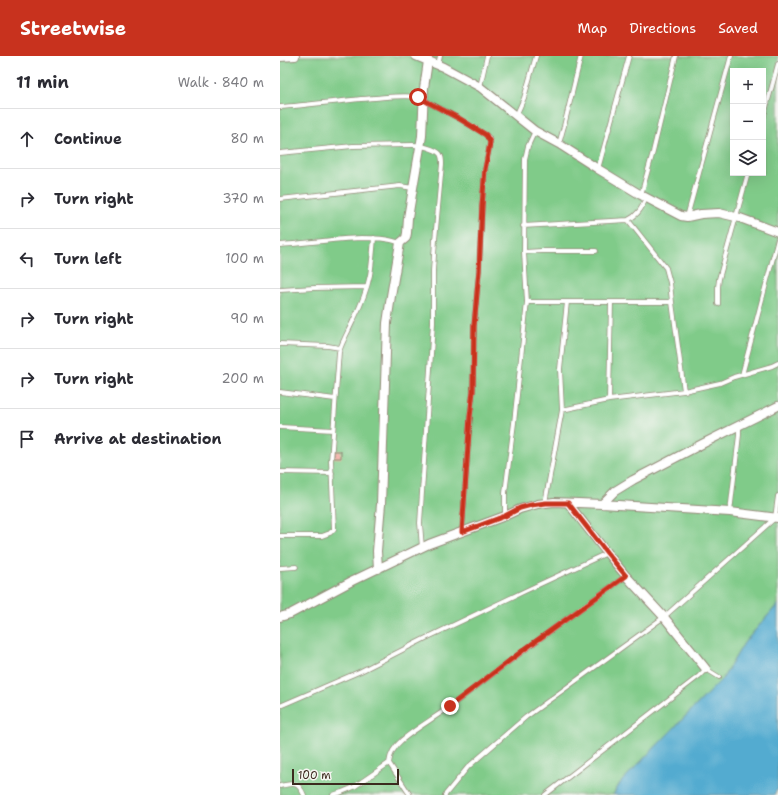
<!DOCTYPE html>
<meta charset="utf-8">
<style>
:root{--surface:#fff;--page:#f7f7f7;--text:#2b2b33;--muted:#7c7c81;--line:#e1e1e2;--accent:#c8321e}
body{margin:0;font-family:"Shantell Sans",sans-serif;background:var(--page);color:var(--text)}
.controls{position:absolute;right:12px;top:12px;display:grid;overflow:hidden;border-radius:0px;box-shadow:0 4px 16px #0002}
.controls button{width:36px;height:36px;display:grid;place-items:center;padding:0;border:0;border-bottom:1px solid var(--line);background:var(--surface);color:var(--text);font:20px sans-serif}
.scale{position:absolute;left:12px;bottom:10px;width:107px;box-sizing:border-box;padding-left:4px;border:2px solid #3b2a1e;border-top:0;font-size:11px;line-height:14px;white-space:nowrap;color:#3b2a1e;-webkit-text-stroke:3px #f6f6f2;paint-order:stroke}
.stop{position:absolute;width:12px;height:12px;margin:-9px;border:3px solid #c8321e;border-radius:50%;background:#fff}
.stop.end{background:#c8321e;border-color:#fff;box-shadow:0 1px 4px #0008}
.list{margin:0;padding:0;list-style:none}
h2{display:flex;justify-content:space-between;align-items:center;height:52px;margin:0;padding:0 16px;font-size:17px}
h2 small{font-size:13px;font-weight:400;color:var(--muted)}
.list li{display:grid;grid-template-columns:26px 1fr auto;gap:12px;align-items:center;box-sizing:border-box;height:60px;padding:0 16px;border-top:1px solid var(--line)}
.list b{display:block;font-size:15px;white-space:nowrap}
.list em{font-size:13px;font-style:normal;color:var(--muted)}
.icon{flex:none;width:22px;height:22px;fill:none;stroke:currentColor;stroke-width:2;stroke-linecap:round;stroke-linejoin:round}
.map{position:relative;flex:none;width:498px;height:739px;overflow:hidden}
header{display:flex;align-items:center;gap:24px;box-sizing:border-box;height:56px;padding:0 20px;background:var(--accent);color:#fff}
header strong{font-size:19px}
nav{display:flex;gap:22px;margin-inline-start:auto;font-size:14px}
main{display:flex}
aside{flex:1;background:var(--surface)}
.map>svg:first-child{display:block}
.green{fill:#80cb89;stroke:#5e7a54;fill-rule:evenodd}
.water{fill:#53abd0;stroke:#476a77}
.building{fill:#f29f94}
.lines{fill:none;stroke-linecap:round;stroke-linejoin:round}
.lane-casing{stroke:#948a78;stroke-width:5.5}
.street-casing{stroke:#948a78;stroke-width:10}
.lane{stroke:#fff;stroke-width:4}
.street{stroke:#fff;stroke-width:8}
.route{stroke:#c8321e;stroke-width:5}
</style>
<header>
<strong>Streetwise</strong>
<nav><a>Map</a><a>Directions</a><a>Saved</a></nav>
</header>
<main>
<aside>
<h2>11 min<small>Walk · 840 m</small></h2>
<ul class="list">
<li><svg class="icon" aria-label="ahead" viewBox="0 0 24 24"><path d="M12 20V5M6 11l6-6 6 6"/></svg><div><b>Continue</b></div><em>80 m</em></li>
<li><svg class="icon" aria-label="right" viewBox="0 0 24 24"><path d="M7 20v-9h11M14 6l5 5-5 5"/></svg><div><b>Turn right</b></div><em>370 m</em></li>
<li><svg class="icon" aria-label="left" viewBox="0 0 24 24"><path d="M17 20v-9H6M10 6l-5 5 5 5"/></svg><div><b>Turn left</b></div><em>100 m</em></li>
<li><svg class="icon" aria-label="right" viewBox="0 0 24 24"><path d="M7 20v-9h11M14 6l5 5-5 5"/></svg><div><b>Turn right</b></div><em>90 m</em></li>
<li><svg class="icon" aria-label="right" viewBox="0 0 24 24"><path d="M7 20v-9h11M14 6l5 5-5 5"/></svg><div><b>Turn right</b></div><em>200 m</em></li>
<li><svg class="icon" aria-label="arrive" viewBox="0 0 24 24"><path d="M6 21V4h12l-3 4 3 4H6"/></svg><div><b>Arrive at destination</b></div></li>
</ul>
</aside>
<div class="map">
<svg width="498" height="739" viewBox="0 0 498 739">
<rect width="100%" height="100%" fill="#f6f6f2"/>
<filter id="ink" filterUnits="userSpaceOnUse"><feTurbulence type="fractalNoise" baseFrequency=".025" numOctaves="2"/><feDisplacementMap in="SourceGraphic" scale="8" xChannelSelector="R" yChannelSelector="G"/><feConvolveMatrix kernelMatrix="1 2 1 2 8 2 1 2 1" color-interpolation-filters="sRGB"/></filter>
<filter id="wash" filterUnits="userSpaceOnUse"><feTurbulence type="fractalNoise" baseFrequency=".012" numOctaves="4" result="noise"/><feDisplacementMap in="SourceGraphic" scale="16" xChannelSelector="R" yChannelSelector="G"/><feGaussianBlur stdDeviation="0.9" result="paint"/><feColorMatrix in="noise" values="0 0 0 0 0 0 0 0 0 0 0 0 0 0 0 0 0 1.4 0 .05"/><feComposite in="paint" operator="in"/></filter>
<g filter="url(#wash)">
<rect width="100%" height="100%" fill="#ede9d1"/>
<path class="green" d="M0,0H498V548L464,587L443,622L340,727L333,739H0ZM453,15H483V117H453Z"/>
<path class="water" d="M498,548V733L494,739H333L341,726L443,622L464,587Z"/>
<g id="blocks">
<path class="building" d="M54,395H61V402H54Z"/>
</g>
</g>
<g filter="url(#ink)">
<use href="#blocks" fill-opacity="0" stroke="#948a78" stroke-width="1"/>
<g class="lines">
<defs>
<path id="lane" d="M158,9L160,0
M200,31L207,0
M0,51C32,49 63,44 95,42C109,41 124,39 138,41L180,63L206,79L209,82L210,86L209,93L205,113L202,150L199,215L194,270L193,335L190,361L182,476
M236,60L244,42L256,0
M483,63L498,8
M279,88L284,70L301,0
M0,97L73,90L133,89C140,89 156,93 160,98C162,101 162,104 162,108L155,184L153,215V267L140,467L142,492
M318,113L349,0
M361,139L373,96L396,0
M0,143L120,130L133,132
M407,161L451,0
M243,170L348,164C358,159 362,152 366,142
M0,189C27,187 54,183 81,182C94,182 108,182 120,187
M244,196L261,195H316
M0,234L34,232L86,231
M247,246H392L390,227L386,212L348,164
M392,246L404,335
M438,248V231L439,223L468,117
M0,288L48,290L60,292
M462,319L498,183
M0,336L55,343
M329,344L331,246
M282,354L280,313L287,246
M0,371L53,374
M0,416L52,417
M265,447L282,354L329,344L404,335L440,327L454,321L492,310L498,307
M450,456L459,379V370
M225,459V437L234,367L247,246L244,196L245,103L248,90L255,75
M0,480H42L50,477L54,473L51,405L59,296C63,284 68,276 73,265C80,251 87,234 90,219C92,207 93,194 94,182
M0,512L16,511
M0,650L81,615L144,583L245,535L327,497
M109,707L130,739
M0,730C13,727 18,725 24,739
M53,739L62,736L74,731L109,707C110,697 115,690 122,684C138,671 156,661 172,649C229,605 287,562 346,520
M165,739L188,711L246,661L384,561L495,462L498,440
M265,739L419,620L426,613L439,621"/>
<path id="street" d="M136,0L163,11L200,31L255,75L279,88L318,113L361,139L401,160L407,161L421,158L439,157L460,162L498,176
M0,1L15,0
M288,447L327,497L346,520L384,561L426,613
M322,448L335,435L353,424L422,388L498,350
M98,513L97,495L101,448L107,267L111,240L120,187L126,182L127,177L128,162L134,126L142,80L144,32L148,5
M0,561L10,558L72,525L149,488L225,460L240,453L258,448L274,446L322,448L450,456L498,462"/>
</defs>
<use href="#lane" class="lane-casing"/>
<use href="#street" class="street-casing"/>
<use href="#lane" class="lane"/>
<use href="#street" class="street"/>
</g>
</g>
<g class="lines" filter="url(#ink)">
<path class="route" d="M138,41L180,63L206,79L210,86L209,93L205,113L202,150L199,215L194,270L193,335L190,361L182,476L225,460L240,452L251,449L266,447H288L327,497L346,520L245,593L170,650"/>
</g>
</svg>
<div class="controls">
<button>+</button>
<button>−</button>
<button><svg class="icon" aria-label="layers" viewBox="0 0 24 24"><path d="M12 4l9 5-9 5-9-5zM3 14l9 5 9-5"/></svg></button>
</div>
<div class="scale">100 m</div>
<div class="stop" style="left:138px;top:41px"></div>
<div class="stop end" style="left:170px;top:650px"></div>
</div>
</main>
